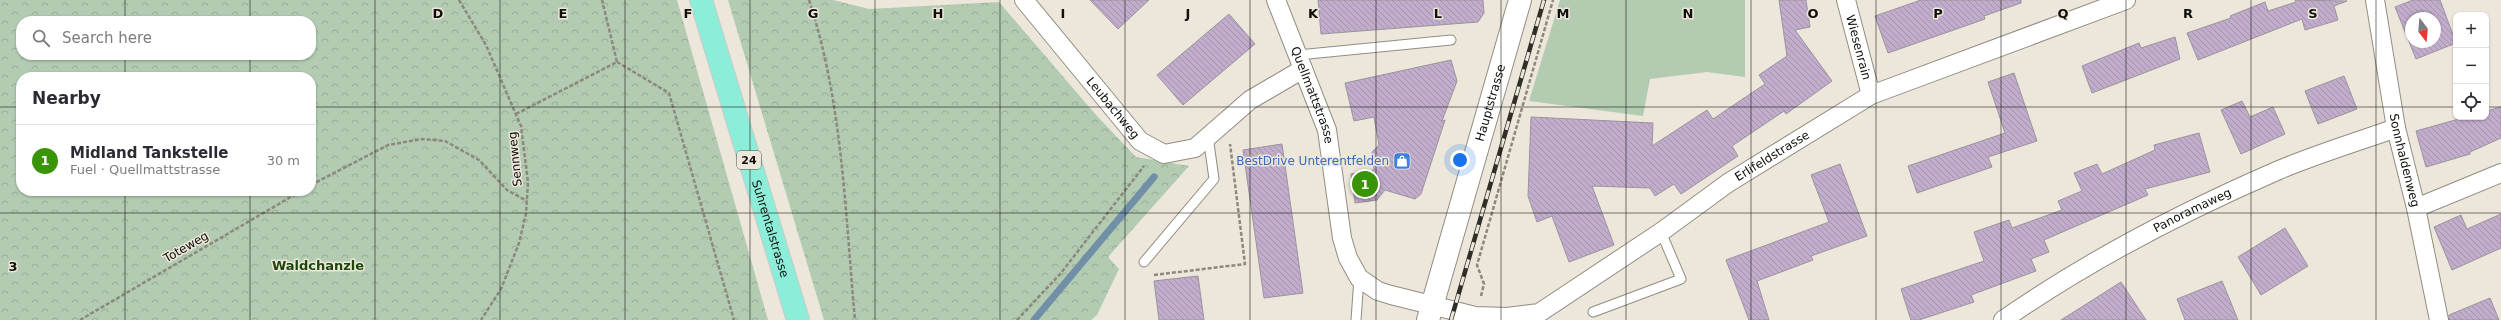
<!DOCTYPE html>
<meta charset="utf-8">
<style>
:root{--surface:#fff;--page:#f7f7f7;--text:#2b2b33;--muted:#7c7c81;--line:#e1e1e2;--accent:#3a9408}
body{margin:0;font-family:"DejaVu Sans",sans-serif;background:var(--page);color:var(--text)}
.controls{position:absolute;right:12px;top:12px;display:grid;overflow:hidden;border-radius:8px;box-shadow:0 1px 3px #0004}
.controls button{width:36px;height:36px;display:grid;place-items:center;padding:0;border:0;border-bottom:1px solid var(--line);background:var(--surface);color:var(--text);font:20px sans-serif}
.compass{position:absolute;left:2405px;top:12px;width:36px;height:36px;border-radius:50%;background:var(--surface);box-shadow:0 1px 3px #0004;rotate:164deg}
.you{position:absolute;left:1460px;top:160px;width:14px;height:14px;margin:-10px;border:3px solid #fff;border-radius:50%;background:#1a73e8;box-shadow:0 0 0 6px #1a73e833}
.badge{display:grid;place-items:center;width:26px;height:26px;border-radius:50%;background:var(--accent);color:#fff;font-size:13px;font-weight:700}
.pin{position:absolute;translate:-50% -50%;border:2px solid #fff;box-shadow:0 1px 4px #0006}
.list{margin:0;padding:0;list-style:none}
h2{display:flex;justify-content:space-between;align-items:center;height:52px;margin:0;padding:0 16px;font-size:17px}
h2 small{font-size:13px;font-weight:400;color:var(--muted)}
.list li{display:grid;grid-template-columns:26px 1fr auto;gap:12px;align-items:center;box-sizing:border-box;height:72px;padding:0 16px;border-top:1px solid var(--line)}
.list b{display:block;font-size:15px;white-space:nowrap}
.list p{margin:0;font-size:13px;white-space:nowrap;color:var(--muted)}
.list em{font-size:13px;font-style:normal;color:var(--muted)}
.icon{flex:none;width:22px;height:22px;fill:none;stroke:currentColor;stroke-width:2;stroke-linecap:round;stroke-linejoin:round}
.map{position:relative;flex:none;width:2501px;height:320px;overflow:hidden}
.search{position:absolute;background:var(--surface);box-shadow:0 1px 3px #0004;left:16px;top:16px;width:300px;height:44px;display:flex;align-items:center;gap:10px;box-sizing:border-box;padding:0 14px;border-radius:16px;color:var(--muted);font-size:15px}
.panel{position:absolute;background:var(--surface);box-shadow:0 1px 3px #0004;left:16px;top:72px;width:300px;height:124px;border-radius:16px}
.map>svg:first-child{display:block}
.green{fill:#b2cbb1}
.forest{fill:url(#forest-crowns);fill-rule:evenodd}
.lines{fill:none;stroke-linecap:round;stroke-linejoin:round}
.stream{stroke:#7190a8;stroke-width:7}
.building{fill:url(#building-back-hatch);stroke:#9b949e;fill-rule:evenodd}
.lane-casing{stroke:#928d82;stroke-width:11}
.street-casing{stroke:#928d82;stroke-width:20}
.secondary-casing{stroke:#928d82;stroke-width:24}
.primary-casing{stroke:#cacac9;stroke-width:24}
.path{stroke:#8c887f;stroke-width:2.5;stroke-dasharray:4 2;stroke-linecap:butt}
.lane{stroke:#fff;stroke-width:9}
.street{stroke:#fff;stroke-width:18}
.secondary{stroke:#fff;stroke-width:22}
.primary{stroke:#8cedd9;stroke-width:22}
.rail-casing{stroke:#302e28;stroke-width:4.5}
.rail{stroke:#ece7da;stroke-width:3;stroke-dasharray:9;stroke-linecap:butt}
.grid{fill:none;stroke:#0f0e09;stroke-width:1;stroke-opacity:0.55}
.labels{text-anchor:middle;stroke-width:3;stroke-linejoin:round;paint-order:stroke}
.shield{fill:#ece7da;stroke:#514f48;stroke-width:1}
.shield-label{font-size:11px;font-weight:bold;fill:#0f0e09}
.street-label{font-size:12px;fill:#0f0e09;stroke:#ece7da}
.shop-label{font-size:12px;fill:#366cbe;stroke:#ece7da;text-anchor:end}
.neighbourhood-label{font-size:13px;font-weight:bold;fill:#1c470a;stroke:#ece7da}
.grid-label{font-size:13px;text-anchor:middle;font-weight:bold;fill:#0f0e09;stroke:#ece7da;stroke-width:3;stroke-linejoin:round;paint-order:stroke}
</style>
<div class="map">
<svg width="2501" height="320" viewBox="0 0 2501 320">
<defs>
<pattern id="forest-crowns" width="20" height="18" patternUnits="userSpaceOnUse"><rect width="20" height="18" fill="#b2cbb1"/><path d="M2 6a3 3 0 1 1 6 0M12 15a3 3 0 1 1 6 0" fill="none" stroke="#98ad97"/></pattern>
<pattern id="building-back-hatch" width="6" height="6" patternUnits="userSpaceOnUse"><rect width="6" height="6" fill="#c2accb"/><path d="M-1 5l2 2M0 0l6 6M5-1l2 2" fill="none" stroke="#a693ad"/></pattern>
</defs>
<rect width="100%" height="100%" fill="#ece7da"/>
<path class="green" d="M1560,0H1745V77L1707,72L1650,79L1643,116L1529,101Z"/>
<path class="forest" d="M0,0H677L768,320H0ZM21,21H311V55H21ZM21,77H311V191H21Z
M728,0H833L869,9L999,2L1096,115L1136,157L1189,166L1108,257L1119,269L1097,315L1091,320H824Z"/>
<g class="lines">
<path class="stream" d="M1034,320L1154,177"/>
</g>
<path class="building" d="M1090,0H1149L1118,29Z
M1318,0H1483L1484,13L1478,22L1321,34Z
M1779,0H1806L1810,27L1795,30L1832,81L1786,114L1784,111L1732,146L1738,156L1681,194L1674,184L1655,196L1650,188L1592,186L1614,245L1569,262L1552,216L1537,222L1528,196L1531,117L1653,123L1652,146L1707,110L1713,119L1765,84L1759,75L1787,56Z
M1921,0H2021V3L1984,16L1985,19L1888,53L1875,16Z
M2295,0L2347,1L2334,6L2338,20L2305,30L2302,19L2198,60L2187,33L2231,18L2230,16L2265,2L2268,11L2296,2Z
M2413,0H2440L2456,43L2416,59L2395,7ZM2411,18H2435V42H2411Z
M1229,14L1255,44L1183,105L1157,75Z
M2175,37L2180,59L2092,93L2082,66L2139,43L2141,48Z
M1451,60L1457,81L1442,121L1445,120L1421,194L1415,199L1385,190L1377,200L1355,203L1351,174L1374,170L1372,152L1379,145L1374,117L1354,121L1345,83Z
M2014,73L2037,141L1988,157L1992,167L1917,193L1908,166L2005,133L1988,82Z
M2344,76L2357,109L2318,124L2305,91Z
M2242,101L2250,117L2273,107L2285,134L2241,154L2221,110Z
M2501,107V138L2470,152V154L2426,167L2416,131L2466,117H2486V111Z
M2199,133L2210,172L2145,189L2148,195L2044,240L2049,252L2031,259L2036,271L1971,295L1974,302L1919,320H1911L1901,289L1984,261L1974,232L2009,220L2012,228L2062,210L2058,201L2082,191L2074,173L2097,164L2102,174L2155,150L2154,145Z
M1282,144L1303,293L1264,298L1243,150Z
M1840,164L1867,236L1811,256L1813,260L1757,281L1769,320H1749L1726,260L1829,222L1811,175Z
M2501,214V248L2452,270L2434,227L2461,215L2467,229Z
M2285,228L2308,266L2261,295L2238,257Z
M1198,276L1204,320H1159L1154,281Z
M2222,281L2238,320H2185L2177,299Z
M2121,282L2146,320H2061Z
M2490,298L2499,320H2449V315Z"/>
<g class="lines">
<defs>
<path id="lane" d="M1298,55L1451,40
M1144,262L1214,179L1208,136
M1593,312L1681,279L1661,232
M1356,320L1359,278"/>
<g id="street">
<path id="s1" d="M1024,0L1140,141L1164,154L1195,148L1250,100L1303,69"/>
<path id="s2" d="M1276,0L1327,130L1342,238L1348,258L1359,278L1378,291L1391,295L1475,316L1507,317L1539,313L1661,232L1728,183L1871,95L2126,0"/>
<path id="s3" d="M1846,0L1871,95"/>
<path id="s4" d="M2375,0L2396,128L2416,208L2439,320"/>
<path d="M2416,208L2501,173"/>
<path id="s5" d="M2003,320C2089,260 2182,212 2279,170C2317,154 2357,142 2396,128"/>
</g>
<g id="secondary">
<path id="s6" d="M1428,320L1520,0"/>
</g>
<g id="primary">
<path id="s7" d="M701,0L798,320"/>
</g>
</defs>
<use href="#lane" class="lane-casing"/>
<use href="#street" class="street-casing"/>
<use href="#secondary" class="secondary-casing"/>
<use href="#primary" class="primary-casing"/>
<path class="path" d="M459,0L486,45L521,126L528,182L526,214L519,243L501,289L481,320
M809,0C843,103 845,213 855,320
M617,62L669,93L734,320
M516,114L617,62L602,0
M311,185L388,145L422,139L445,141L479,160L507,190L527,201
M1154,275L1245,264L1230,144
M1481,296L1484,284L1477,265L1553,0
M80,320L301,191
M1017,320L1061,273L1144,166"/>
<use href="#lane" class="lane"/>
<use href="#street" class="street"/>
<use href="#secondary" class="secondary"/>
<use href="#primary" class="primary"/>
<defs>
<path id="rail" d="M1451,320L1544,0"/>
</defs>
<use href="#rail" class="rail-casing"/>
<use href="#rail" class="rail"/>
</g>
<path class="grid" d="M125,0V21M250,0V21M375,0V320M500,0V320M625,0V320M750,0V320M875,0V320M1000,0V320M1125,0V320M1250,0V320M1376,0V320M1501,0V320M1626,0V320M1751,0V320M1876,0V320M2001,0V320M2126,0V320M2251,0V320M2376,0V320M125,55V77M250,55V77M0,107H21M311,107H2456M2486,107H2501M125,191V320M250,191V320M0,213H2501"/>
<defs>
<symbol id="shop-square" viewBox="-11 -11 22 22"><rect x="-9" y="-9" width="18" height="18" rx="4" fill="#3f7fe0" stroke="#ece7da"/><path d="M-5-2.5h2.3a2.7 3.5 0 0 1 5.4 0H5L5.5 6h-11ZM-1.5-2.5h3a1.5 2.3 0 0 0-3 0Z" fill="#fff"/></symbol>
</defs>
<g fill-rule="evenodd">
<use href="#shop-square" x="1392" y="151" width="20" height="20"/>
</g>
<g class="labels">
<rect class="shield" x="737" y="151" width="24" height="18" rx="3"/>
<g class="shield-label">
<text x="749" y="164">24</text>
</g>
<g class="street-label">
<text dy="4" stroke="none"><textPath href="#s3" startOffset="49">Wiesenrain</textPath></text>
<text dy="4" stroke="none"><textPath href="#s2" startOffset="102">Quellmattstrasse</textPath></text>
<text dy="4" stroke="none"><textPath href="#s6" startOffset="226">Hauptstrasse</textPath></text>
<text dy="4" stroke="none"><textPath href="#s1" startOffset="140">Leubachweg</textPath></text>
<text dy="4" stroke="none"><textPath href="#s2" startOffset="761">Erlifeldstrasse</textPath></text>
<text transform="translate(515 159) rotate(-96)" y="4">Sennweg</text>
<text dy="4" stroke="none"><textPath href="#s4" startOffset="163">Sonnhaldenweg</textPath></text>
<text dy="4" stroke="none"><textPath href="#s5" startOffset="219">Panoramaweg</textPath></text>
<text dy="4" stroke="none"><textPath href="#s7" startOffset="239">Suhrentalstrasse</textPath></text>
<text transform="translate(186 247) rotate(-30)" y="4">Toteweg</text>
</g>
<g class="shop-label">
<text x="1389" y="165">BestDrive Unterentfelden</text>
</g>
<g class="neighbourhood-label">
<text x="318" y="270">Waldchanzle</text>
</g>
</g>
<g class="grid-label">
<text x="438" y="18">D</text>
<text x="563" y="18">E</text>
<text x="688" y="18">F</text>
<text x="813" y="18">G</text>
<text x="938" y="18">H</text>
<text x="1063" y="18">I</text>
<text x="1188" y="18">J</text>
<text x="1313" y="18">K</text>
<text x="1438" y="18">L</text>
<text x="1563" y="18">M</text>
<text x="1688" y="18">N</text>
<text x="1813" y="18">O</text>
<text x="1938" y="18">P</text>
<text x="2063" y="18">Q</text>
<text x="2188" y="18">R</text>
<text x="2313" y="18">S</text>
<text x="13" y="271">3</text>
</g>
</svg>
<div class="controls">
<button>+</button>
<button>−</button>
<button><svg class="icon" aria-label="locate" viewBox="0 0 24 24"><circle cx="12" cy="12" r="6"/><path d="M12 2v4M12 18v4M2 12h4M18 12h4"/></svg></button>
</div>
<svg class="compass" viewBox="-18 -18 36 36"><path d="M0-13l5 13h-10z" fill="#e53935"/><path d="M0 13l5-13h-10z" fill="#7c7c81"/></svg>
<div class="you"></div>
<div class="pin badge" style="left:1365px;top:184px">1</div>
<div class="search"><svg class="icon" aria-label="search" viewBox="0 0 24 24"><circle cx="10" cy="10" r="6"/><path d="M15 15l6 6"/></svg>Search here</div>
<section class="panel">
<h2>Nearby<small></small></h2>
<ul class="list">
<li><span class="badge">1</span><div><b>Midland Tankstelle</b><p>Fuel · Quellmattstrasse</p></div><em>30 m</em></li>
</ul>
</section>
</div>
